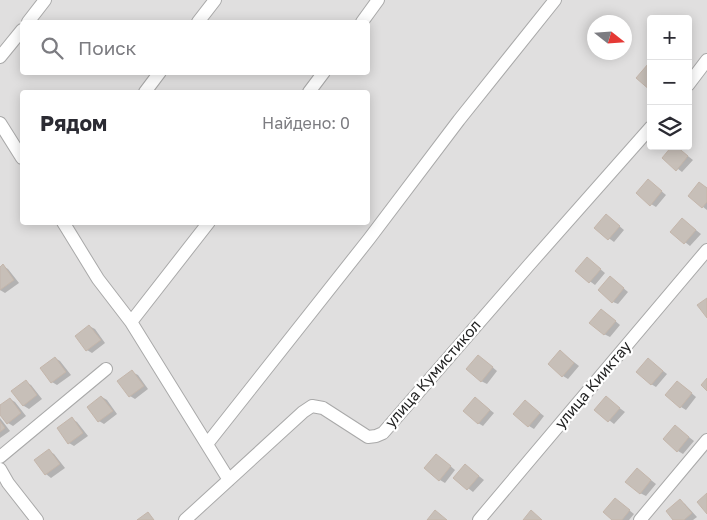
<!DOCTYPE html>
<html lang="ru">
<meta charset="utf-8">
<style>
:root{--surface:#fff;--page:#f2f2f3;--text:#2b2b33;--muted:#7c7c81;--line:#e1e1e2}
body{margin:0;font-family:"Golos Text",sans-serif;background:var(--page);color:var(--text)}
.controls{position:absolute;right:15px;top:15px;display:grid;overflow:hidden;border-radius:5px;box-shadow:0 2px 12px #0003}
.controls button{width:45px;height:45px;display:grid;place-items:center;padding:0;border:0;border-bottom:1px solid var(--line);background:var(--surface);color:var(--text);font:25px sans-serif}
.compass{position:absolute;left:587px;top:15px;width:45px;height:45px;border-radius:50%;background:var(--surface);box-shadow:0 2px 12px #0003;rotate:107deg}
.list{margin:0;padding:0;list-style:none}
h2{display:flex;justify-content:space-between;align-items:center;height:65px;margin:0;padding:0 20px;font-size:21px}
h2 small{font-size:16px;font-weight:400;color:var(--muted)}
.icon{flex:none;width:28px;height:28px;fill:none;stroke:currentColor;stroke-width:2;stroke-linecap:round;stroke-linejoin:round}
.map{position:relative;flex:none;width:707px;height:520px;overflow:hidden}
.search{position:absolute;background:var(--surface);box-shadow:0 2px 12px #0003;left:20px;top:20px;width:350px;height:55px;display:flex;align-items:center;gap:12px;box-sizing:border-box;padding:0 18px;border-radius:5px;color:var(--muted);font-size:19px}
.panel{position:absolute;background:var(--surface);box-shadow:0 2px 12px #0003;left:20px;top:90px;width:350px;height:135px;border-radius:5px}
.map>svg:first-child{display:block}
.residential{fill:#e0dfdf;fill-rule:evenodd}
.shadow{fill:#0003}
.building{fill:#c7bfb8;stroke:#c4b6ab}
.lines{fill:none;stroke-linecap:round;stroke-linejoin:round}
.street-casing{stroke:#a9a9a9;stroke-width:14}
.street{stroke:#fff;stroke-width:12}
.labels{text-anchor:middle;stroke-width:4.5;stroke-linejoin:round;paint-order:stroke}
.street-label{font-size:15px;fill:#222;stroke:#fff}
</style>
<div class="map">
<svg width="707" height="520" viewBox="0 0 707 520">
<rect width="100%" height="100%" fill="#f2efe9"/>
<path class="residential" d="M0,0H707V520H0ZM651,19H688V146H651ZM22,22H368V72H22ZM594,22H624V52H594ZM22,92H368V222H22Z"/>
<path class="shadow" d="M675,146L693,160L682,172L664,158Z
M700,183L707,188V210L689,196Z
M653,184L666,195L656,207L651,204Z
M606,215L624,230L614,242L595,228Z
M682,219L701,234L690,246L672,232Z
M587,258L605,273L595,285L576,271Z
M3,266L8,269L19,283L5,293L0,290V268Z
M615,281L628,292L618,304L613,302Z
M607,314L620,325L610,337L604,334Z
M89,326L95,329L105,343L92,353L87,350Z
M565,355L579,366L568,379L563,376Z
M55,358L60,361L71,375L57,385L52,382Z
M484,360L497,371L487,384L481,381Z
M653,363L667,374L656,387L651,384Z
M132,372L138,375L148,389L135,399L130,396Z
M26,382L31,385L42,399L29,409L24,406Z
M683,386L696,397L686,410L681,407Z
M102,397L107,400L117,414L104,424L99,421Z
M606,398L625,412L614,424L596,410Z
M10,399L15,402L26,416L13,426L8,423L0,413V407Z
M476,399L494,413L483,426L478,423Z
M526,402L544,416L534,429L529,426Z
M0,418L10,431L0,438Z
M72,419L77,422L88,436L74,446L69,443Z
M680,430L694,441L683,454L678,451Z
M49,451L54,454L65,468L51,478L46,474L36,461Z
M442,459L455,470L445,483L440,480Z
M465,465L484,480L473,492L455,478Z
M637,469L656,484L646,496L640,493Z
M680,501L685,504L697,517L693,520H675Z
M620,503L634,514L629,520H614Z"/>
<path class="building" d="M648,64L651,66V91L636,78Z
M672,146H676L688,156L676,171L662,158Z
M648,179L662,191L650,206L636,193Z
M699,182L707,188V202L702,208L688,196Z
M606,214L620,226L608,240L594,228Z
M682,218L696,230L684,244L670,232Z
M587,257L601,269L589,283L575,271Z
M3,264L14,280L0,290V267Z
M610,276L624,288L612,303L598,290Z
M707,298V318L697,305Z
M601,309L616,321L604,335L589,323Z
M89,325L101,340L86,351L75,336Z
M560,350L574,363L562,377L548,364Z
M478,355L493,367L481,382L466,369Z
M55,357L66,372L51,383L40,368Z
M648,358L663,371L651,385L636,372Z
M132,370L144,386L129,397L117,381Z
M707,378V391L701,385Z
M26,380L37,395L23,406L11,391Z
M677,381L692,393L680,408L665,395Z
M101,396L113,411L98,422L87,407Z
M606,396L620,408L608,422L594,410Z
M475,397L490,410L478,424L463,411Z
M10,398L21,413L7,424L0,415V405Z
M525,400L540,413L528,427L513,414Z
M72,417L83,433L68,444L57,428Z
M0,421L5,428L0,432Z
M675,425L689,437L677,452L663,439Z
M49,449L60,464L45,475L34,460Z
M436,454L451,466L439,481L424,468Z
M465,464L479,476L467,490L453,478Z
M637,468L651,480L640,494L625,482Z
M707,493V514L697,502Z
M615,498L630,510L622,520H612L603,512Z
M680,499L692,513L684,520H673L666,511Z
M435,510L447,520H427Z
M531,510L542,520H523Z
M148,512L154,520H137Z"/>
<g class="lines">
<defs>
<path id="street" d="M28,22L45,0
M198,22L215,0
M362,22L378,0
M0,57L22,30
M688,85L707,60
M145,92L160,72
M309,92L324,72
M0,123L22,158
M63,222L98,279L131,322L229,480
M131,322L209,222
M207,444L369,239L459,120L555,0
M0,457L106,369
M0,469L8,483L37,520
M185,520L303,412L312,406L323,408L368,437L376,436L383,433L529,265L651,127
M479,520L707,250
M640,520L707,440"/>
</defs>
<use href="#street" class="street-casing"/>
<use href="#street" class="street"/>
</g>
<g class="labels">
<g class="street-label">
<text transform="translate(433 374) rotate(-49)" y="5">улица Кумистикол</text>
<text transform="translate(593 385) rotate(-50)" y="5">улица Кииктау</text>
</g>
</g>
</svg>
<div class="controls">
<button>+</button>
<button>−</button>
<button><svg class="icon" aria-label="layers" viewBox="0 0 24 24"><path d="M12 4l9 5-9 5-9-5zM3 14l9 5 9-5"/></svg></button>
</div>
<svg class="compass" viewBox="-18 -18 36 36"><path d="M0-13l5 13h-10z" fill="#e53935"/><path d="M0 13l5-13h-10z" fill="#7c7c81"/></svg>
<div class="search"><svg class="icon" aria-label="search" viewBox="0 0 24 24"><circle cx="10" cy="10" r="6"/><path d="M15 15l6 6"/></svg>Поиск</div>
<section class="panel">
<h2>Рядом<small>Найдено: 0</small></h2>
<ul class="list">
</ul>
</section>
</div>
